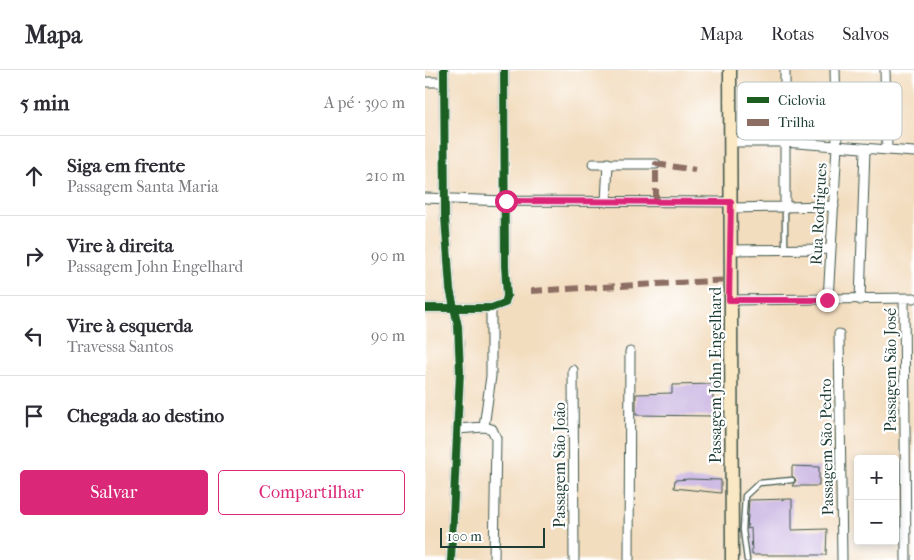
<!DOCTYPE html>
<html lang="pt">
<meta charset="utf-8">
<style>
:root{--surface:#fff;--page:#f7f7f7;--text:#2b2b33;--muted:#7c7c81;--line:#e1e1e2;--accent:#db2777}
body{margin:0;font-family:"IM FELL French Canon",serif;background:var(--page);color:var(--text)}
.controls{position:absolute;right:15px;bottom:15px;display:grid;overflow:hidden;border-radius:5px;box-shadow:0 2px 8px #0003}
.controls button{width:45px;height:45px;display:grid;place-items:center;padding:0;border:0;border-bottom:1px solid var(--line);background:var(--surface);color:var(--text);font:25px sans-serif}
.scale{position:absolute;left:15px;bottom:12px;width:105px;box-sizing:border-box;padding-left:5px;border:2px solid #1f3d34;border-top:0;font-size:14px;line-height:18px;white-space:nowrap;color:#1f3d34;-webkit-text-stroke:4px #fff;paint-order:stroke}
.stop{position:absolute;width:15px;height:15px;margin:-11px;border:4px solid #db2777;border-radius:50%;background:#fff}
.stop.end{background:#db2777;border-color:#fff;box-shadow:0 1px 5px #0008}
.list{margin:0;padding:0;list-style:none}
h2{display:flex;justify-content:space-between;align-items:center;height:65px;margin:0;padding:0 20px;font-size:21px}
h2 small{font-size:16px;font-weight:400;color:var(--muted)}
.list li{display:grid;grid-template-columns:32px 1fr auto;gap:15px;align-items:center;box-sizing:border-box;height:80px;padding:0 20px;border-top:1px solid var(--line)}
.list b{display:block;font-size:19px;white-space:nowrap}
.list p{margin:0;font-size:16px;white-space:nowrap;color:var(--muted)}
.list em{font-size:16px;font-style:normal;color:var(--muted)}
.actions{display:flex;gap:10px;padding:15px 20px}
.actions a{flex:1;padding:11px 0;border:1px solid var(--accent);border-radius:5px;text-align:center;font-size:18px;color:var(--accent)}
.actions .main{background:var(--accent);color:#fff}
.icon{flex:none;width:28px;height:28px;fill:none;stroke:currentColor;stroke-width:2;stroke-linecap:round;stroke-linejoin:round}
.map{position:relative;flex:none;width:489px;height:490px;overflow:hidden}
header{display:flex;align-items:center;gap:30px;box-sizing:border-box;height:70px;padding:0 25px;background:var(--surface);border-bottom:1px solid var(--line)}
header strong{font-size:24px}
nav{display:flex;gap:28px;margin-inline-start:auto;font-size:18px}
main{display:flex}
aside{flex:1;background:var(--surface)}
.map>svg:first-child{display:block}
.building{fill:#c5aedf}
.lines{fill:none;stroke-linecap:round;stroke-linejoin:round}
.service-casing{stroke:#3f5549;stroke-width:7}
.minor-casing{stroke:#3f5549;stroke-width:11}
.secondary-casing{stroke:#3f5549;stroke-width:15}
.service{stroke:#fff;stroke-width:4.5}
.minor{stroke:#fff;stroke-width:9}
.secondary{stroke:#fae7c3;stroke-width:12}
.quiet{stroke:#8d6e63;stroke-width:6;stroke-dasharray:12 6;stroke-linecap:butt}
.cycleway-casing{stroke:#fff;stroke-width:11}
.cycleway{stroke:#1b5e20;stroke-width:8}
.route{stroke:#db2777;stroke-width:6}
.labels{text-anchor:middle;stroke-width:4.5;stroke-linejoin:round;paint-order:stroke}
.street-label{font-size:16px;fill:#1f3d34;stroke:#fff}
.key{fill:#fff;stroke:#bcc5c2;stroke-width:1}
.key-label{font-size:14px;fill:#1f3d34}
</style>
<header>
<strong>Mapa</strong>
<nav><a>Mapa</a><a>Rotas</a><a>Salvos</a></nav>
</header>
<main>
<aside>
<h2>5 min<small>A pé · 390 m</small></h2>
<ul class="list">
<li><svg class="icon" aria-label="ahead" viewBox="0 0 24 24"><path d="M12 20V5M6 11l6-6 6 6"/></svg><div><b>Siga em frente</b><p>Passagem Santa Maria</p></div><em>210 m</em></li>
<li><svg class="icon" aria-label="right" viewBox="0 0 24 24"><path d="M7 20v-9h11M14 6l5 5-5 5"/></svg><div><b>Vire à direita</b><p>Passagem John Engelhard</p></div><em>90 m</em></li>
<li><svg class="icon" aria-label="left" viewBox="0 0 24 24"><path d="M17 20v-9H6M10 6l-5 5 5 5"/></svg><div><b>Vire à esquerda</b><p>Travessa Santos</p></div><em>90 m</em></li>
<li><svg class="icon" aria-label="arrive" viewBox="0 0 24 24"><path d="M6 21V4h12l-3 4 3 4H6"/></svg><div><b>Chegada ao destino</b></div></li>
</ul>
<div class="actions"><a class="main">Salvar</a><a>Compartilhar</a></div>
</aside>
<div class="map">
<svg width="489" height="490" viewBox="0 0 489 490">
<rect width="100%" height="100%" fill="#fff"/>
<filter id="ink" filterUnits="userSpaceOnUse"><feTurbulence type="fractalNoise" baseFrequency=".02" numOctaves="2"/><feDisplacementMap in="SourceGraphic" scale="10" xChannelSelector="R" yChannelSelector="G"/><feConvolveMatrix kernelMatrix="1 2 1 2 8 2 1 2 1" color-interpolation-filters="sRGB"/></filter>
<filter id="wash" filterUnits="userSpaceOnUse"><feTurbulence type="fractalNoise" baseFrequency=".0096" numOctaves="4" result="noise"/><feDisplacementMap in="SourceGraphic" scale="20" xChannelSelector="R" yChannelSelector="G"/><feGaussianBlur stdDeviation="1.12" result="paint"/><feColorMatrix in="noise" values="0 0 0 0 0 0 0 0 0 0 0 0 0 0 0 0 0 1.4 0 .05"/><feComposite in="paint" operator="in"/></filter>
<g filter="url(#wash)">
<rect width="100%" height="100%" fill="#f3ddbf"/>
<g id="blocks">
<path class="building" d="M288,314V346L211,345V324L247,323V315Z
M367,396L394,397V416H367L371,410L367,406Z
M264,409L296,410V423L249,418L250,410Z
M367,429V460L402,459L401,485H327L326,458L322,459L324,430Z"/>
</g>
</g>
<g filter="url(#ink)">
<use href="#blocks" fill-opacity="0" stroke="#3f5549" stroke-width="1"/>
<g class="lines">
<defs>
<path id="service" d="M360,137V179
M322,490L318,460L320,426L334,413L367,410"/>
<path id="minor" d="M19,0L20,147L25,219L33,256L35,302L26,490
M360,0V136
M460,0L462,79
M0,12H19
M306,72H359L489,82
M168,94H231
M0,128L81,131L306,132
M181,132L183,93
M307,138L409,136
M307,180L406,179
M479,229L481,490
M305,230L489,228
M403,230L412,76L410,0
M435,230L440,79
M0,238H66L80,233L82,226L80,196L79,0
M414,264L417,490
M148,300L149,490
M59,357L66,306V238
M32,359L59,357L67,359L71,368L69,490
M204,490L205,282"/>
<path id="secondary" d="M305,0L307,490"/>
</defs>
<use href="#service" class="service-casing"/>
<use href="#minor" class="minor-casing"/>
<use href="#secondary" class="secondary-casing"/>
<use href="#service" class="service"/>
<use href="#minor" class="minor"/>
<use href="#secondary" class="secondary"/>
<path class="quiet" d="M231,131V94L270,100
M106,221L305,210"/>
<defs>
<path id="cycleway" d="M19,0L20,147L25,219L33,256L35,302L26,490
M0,238H66L80,233L82,226L80,196L79,0"/>
</defs>
<use href="#cycleway" class="cycleway-casing"/>
<use href="#cycleway" class="cycleway"/>
</g>
</g>
<g class="lines" filter="url(#ink)">
<path class="route" d="M81,131L306,132L304,230H402"/>
</g>
<g class="labels">
<g class="street-label">
<text transform="translate(393 144) rotate(-87)" y="6">Rua Rodrigues</text>
<text transform="translate(465 300) rotate(-90)" y="6">Passagem São José</text>
<text transform="translate(290 305) rotate(-90)" y="6">Passagem John Engelhard</text>
<text transform="translate(401 377) rotate(-91)" y="6">Passagem São Pedro</text>
<text transform="translate(134 395) rotate(-90)" y="6">Passagem São João</text>
</g>
</g>
<rect x="312" y="12" width="165" height="58" rx="8" class="key"/>
<rect x="322" y="27" width="22" height="6" fill="#1b5e20"/>
<rect x="322" y="49" width="22" height="7" fill="#8d6e63"/>
<g class="key-label">
<text x="353" y="35">Ciclovia</text>
<text x="353" y="57">Trilha</text>
</g>
</svg>
<div class="controls">
<button>+</button>
<button>−</button>
</div>
<div class="scale">100 m</div>
<div class="stop" style="left:81px;top:131px"></div>
<div class="stop end" style="left:402px;top:230px"></div>
</div>
</main>
